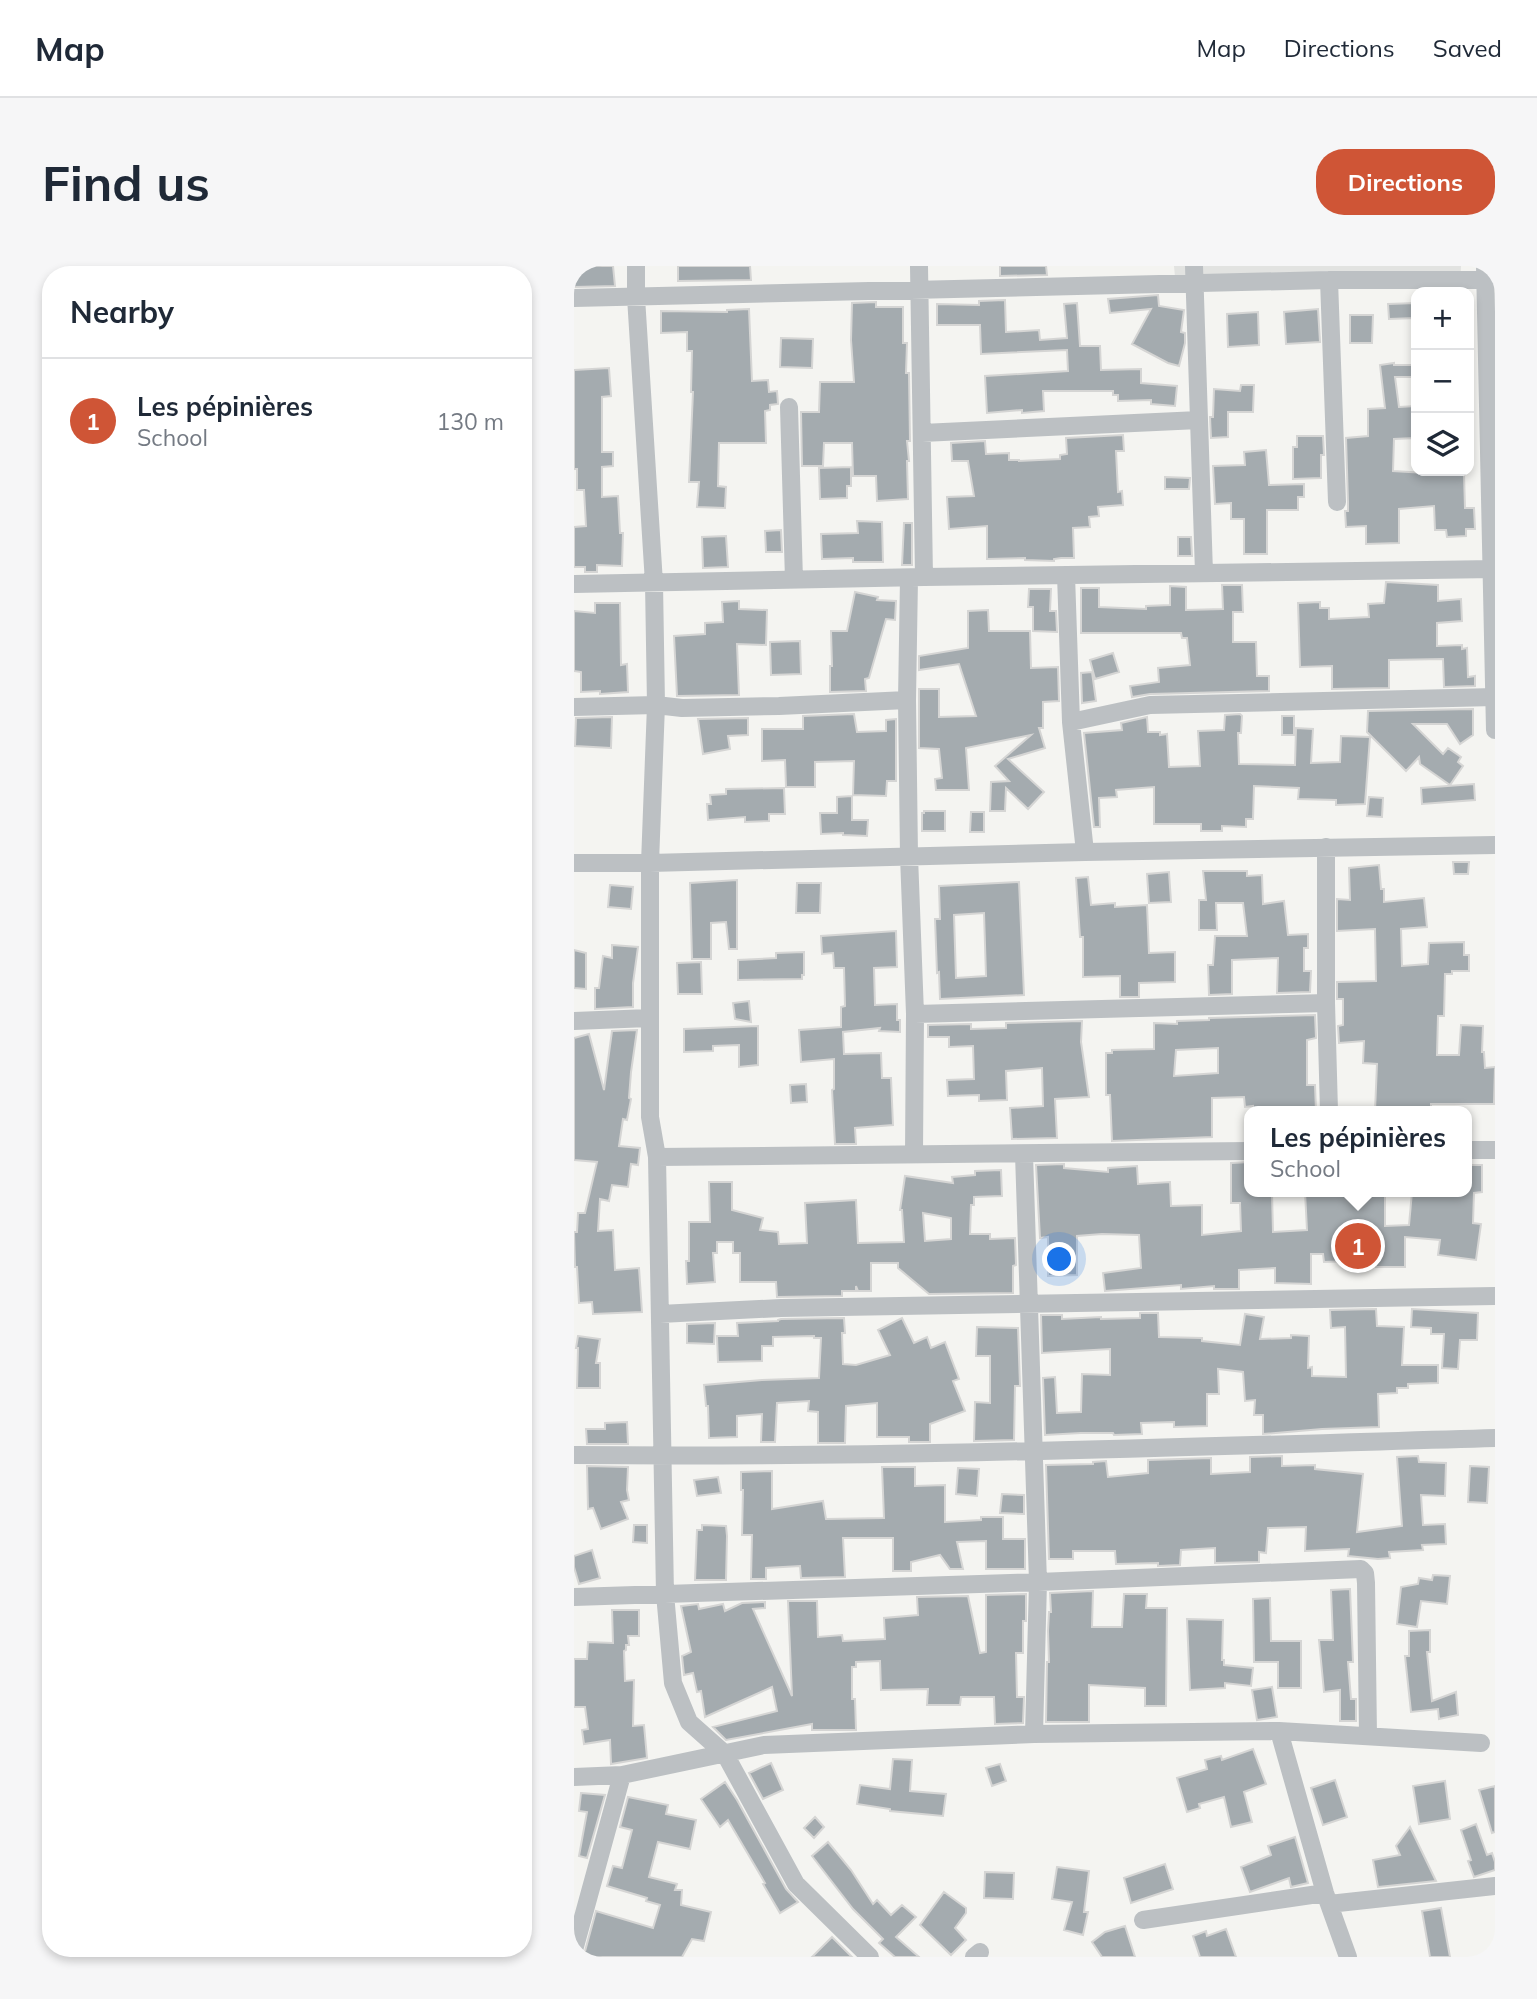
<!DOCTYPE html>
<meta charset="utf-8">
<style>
:root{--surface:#fff;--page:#f6f6f7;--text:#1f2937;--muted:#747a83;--line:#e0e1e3;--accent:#cf5536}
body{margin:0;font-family:Mulish,sans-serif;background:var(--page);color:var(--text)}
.controls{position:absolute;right:21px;top:21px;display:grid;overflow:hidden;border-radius:14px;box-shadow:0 4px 10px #0003}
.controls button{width:63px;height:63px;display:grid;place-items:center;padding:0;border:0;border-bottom:2px solid var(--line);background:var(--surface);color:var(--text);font:35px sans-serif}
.you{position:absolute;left:486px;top:994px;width:24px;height:24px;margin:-18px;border:5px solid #fff;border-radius:50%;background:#1a73e8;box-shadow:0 0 0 10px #1a73e833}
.badge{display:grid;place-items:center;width:46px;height:46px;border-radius:50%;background:var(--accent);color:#fff;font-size:23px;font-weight:700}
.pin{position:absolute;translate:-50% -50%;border:4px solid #fff;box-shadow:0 2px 7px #0006}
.popup{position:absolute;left:670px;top:840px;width:228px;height:91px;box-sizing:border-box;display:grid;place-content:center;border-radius:14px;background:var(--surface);filter:drop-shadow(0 2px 5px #0005);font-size:23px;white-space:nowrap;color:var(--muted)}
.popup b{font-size:26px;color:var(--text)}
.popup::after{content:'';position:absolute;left:50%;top:100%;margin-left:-14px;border:14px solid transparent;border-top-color:var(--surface)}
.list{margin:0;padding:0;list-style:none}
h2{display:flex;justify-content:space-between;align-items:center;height:91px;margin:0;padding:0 28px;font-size:30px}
h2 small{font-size:23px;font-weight:400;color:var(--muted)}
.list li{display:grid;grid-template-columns:46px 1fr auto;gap:21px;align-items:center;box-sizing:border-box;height:126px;padding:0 28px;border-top:2px solid var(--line)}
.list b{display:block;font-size:26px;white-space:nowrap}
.list p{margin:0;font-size:23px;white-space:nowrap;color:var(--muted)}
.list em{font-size:23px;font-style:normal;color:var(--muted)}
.icon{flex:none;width:38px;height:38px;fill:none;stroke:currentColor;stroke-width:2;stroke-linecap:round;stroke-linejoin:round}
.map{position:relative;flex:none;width:921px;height:1691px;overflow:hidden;border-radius:28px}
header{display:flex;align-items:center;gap:42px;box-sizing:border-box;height:98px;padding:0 35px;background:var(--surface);border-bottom:2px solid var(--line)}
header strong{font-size:33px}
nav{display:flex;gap:38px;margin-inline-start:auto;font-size:24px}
.intro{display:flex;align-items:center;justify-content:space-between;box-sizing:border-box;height:168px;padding:0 42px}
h1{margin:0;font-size:49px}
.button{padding:18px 32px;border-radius:28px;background:var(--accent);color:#fff;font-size:24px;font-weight:700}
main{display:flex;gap:42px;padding:0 42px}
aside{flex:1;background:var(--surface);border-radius:28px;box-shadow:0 4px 10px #0003}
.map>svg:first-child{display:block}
.built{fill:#e2e3e1}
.building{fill:#a4abaf;stroke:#d5d5d4;stroke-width:2;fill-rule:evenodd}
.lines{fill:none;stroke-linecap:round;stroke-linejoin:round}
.minor{stroke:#bcc0c3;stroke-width:18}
</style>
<header>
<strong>Map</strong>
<nav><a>Map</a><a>Directions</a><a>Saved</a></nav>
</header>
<div class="intro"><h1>Find us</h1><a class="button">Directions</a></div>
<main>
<aside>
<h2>Nearby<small></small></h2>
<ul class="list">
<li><span class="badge">1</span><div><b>Les pépinières</b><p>School</p></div><em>130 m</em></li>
</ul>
</aside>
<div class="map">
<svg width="921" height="1691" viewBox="0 0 921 1691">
<rect width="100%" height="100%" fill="#f4f4f1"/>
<path class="built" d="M600,0H887L886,21L601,11Z"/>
<path class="building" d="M0,0H39L41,20L0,21Z
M104,0H176L177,14L104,15Z
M426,0H472L473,9L426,10Z
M584,29L585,40L610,44L607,66L611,67V77L605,100L594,97L558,78L577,43L536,47L534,33Z
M431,34L432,66L465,64L466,74L493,72L490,38L503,37L506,80H526L527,104L567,103V117L603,120L601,140L577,138V134L544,135V129H539V125H469L470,145L448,147V144L413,147L411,110L494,105L493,84L407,88L406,59H363V38L405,39V35Z
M302,36V41H329V77H333L332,107H335L336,175H333L335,195H333L334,233L303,235L302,210H279L278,177H250L249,200H228L227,146H245L246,116H280L277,74L278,37Z
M842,37V52L815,53L814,38Z
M175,43L178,115L194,114L195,126L203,125L204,138L196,139V144L191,145L192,177H145L144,220L152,221L151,242L123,241L125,216H115L119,126H117L118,85H113V66L87,67V45L153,46V44Z
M744,43L746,76L712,78L710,46Z
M684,46L685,79L654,81L653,48Z
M776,49H799L798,77H776Z
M207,72L239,73L238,102L206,101Z
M820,97V99H842V111H821L825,141L842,140V172L820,173L819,205L852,207V209L890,207L891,242H900L901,263H892V270L873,271L872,264H861L860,240L825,243V277L792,278V260L772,261L771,245H774V236L772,172L794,170V143L811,142L806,99Z
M35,102L37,130L28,131V186H39V200L28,201V231L44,230L46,267H49L48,300L23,299V306H11V301H0V261L12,260L10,224H3V203H0V104Z
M667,119H680L679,146H654V171L637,172L636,151H639L640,123L666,125Z
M549,169L550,185H542L544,226L548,225L549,239L524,241L525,250L515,251L516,261L499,262L500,292H487L480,293V295L451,294V292L413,293V260L375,263L373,231L400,230L394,195H378L377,177L411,175L412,188L435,187V194H445V195L486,193V189L493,188L492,172Z
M723,170H749L750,189H747V212L719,213V181H723Z
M692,184L695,219L730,218V231H724V244H693V288H670V253H657V237L641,238L639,200L671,199L670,186Z
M277,201V220H273V232L246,233L245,202Z
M591,211L616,212L615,223H591Z
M283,255L308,256L309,296H279V292L248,293L247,268L284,267Z
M330,257H338V299H328Z
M207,264L208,286H192L191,265Z
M152,270L154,301L129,302L128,271Z
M604,271H617L618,290H604Z
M812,316L864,319V335L887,333L888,355L863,357V380L888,379V383L893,382L894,411L901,410V420L870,421L869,393L815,394V422L758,423V400L726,401L724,337L746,336V342H755V353L795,351L794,338L810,337Z
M648,319H668L669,346H659V376H682L683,410H695V425L576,428L558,431L556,420L585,416L584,402L616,399L613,372H608L607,367H507V322H525V341L572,343V340L596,339V320L612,321V344L649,343Z
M455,323H477L476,345H482L483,366L459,365V341H454Z
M281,326L304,331L303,334L322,335L321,354L312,353L295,412L291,413L292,425L256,426V400H258L257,365H273Z
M165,335V343L193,344L192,379L163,378L165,429L103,430L100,370L131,368V357L149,356L148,336Z
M21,337H46L47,399L53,398L54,426L26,428V425L7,426V406L0,405V345L21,347Z
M414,344L415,365H456L457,402L484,401L485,435L469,436V462H465L471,482L434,493L470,526L454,543L432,522L431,545H416L417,516L435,515L421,500L457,469L392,482L395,524H362L361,513L368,512L365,483L345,482V423H365V451L402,450L385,398L345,404V390L394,382V345Z
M226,375L227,408L197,409L196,376Z
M539,387L545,406L521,413L516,394Z
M518,406L522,435L508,437L507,407Z
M899,443V469L886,478L873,458H839L869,488L874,482L887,491L884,496L889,500L876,519L846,498L845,491L832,505L793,466L794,445Z
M280,448L283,466L312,465V454L322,453V515H313L312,530L279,529L280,495L241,496V521H212L211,494L188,495V463H229V450Z
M666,448L668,450L667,467H664L665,498L721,499L722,462L739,463L737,497L766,496L767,470L796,471L791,538L762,539V534L724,533L725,522L680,520L679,553H672V561L648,560V565H627V558H580V521L542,524L543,531L525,532L526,561H520L510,467L548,464L547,457L573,451L574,466H586V469L593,468L595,501L626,500L624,465L650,464L651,449Z
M708,450H720V469H708Z
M38,451L37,482L1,480L2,452Z
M174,452V469L154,470L156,483L129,488L124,453Z
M900,518L901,534L848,538L847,522Z
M210,522L211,548H195V555L171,556V551L134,554L133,538H137L136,529L152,528V523Z
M278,530V554H294L293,570L269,569V567L247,568L246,547H263V531Z
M795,531L809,532L808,551L793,550Z
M350,545H371V565H348V547H350Z
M397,546H410V566H396Z
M879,596H895L894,608H880Z
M805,599L807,623H810V636L850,632L853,661L827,663L828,700L854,698L855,677L890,676V689H895V705H878V708H871L870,750H864L863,789H885L887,759L909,760L908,786H910L911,802L921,801L920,838H857V845H801L803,798L789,797L790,775L765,777L764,760L769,759V733H763V716L802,715L801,663L763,665V633L776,634L775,602Z
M629,605H673V610L688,609L689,638L710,635L714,669L734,668V682H730V705H737L736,726L703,727L704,692L658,694V728L635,729L634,699H639L641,670H673L669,637H642L643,664H625V634H632Z
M595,606L597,636L575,637L573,608Z
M514,611L517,639L541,637V641L573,639L575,687L601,686V716L565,717V731H546V710L509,711V671H506L502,612Z
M163,614V683H155L152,656L137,657V693H118L116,617Z
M445,616L450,729L366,733L365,706L363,707L361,653H366L365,620ZM410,647L412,710L382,712L380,649Z
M223,617H247L246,647H222Z
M36,619L59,621L57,643L34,641Z
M322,665L323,701L300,702L301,739L323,738V754H326V766L305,765L306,762L269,766L270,788L307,787L308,812H317L319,859L281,862L282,878H261L258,824L260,823V793L227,796L225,764L267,761V741L271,740L270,702H260L259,687L248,688L247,670Z
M38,679L64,681L59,717V741L21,743V722H25L29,690L38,692Z
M0,684L12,687V723L0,722Z
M230,686V709H228V713L164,714V694L202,692V687Z
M127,696L128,728H104L103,697Z
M175,735L177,756L161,753L159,737Z
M741,749L742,772L733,774V819H741L742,845H679V840L671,841L670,831L638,832V871L538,875L536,829H532V787H538V784L580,783V757L603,758V755L635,754V752ZM644,782V807L600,810L602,784Z
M508,755L507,776L515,831L481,833L483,872L438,873L436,842L469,840L468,802L432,805L433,834L405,835V829L374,830L373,814L400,813L399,780L375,781V771H354V759L397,758V763L432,762V757Z
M184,760V799L165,801V779L139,780V785L110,786V763Z
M63,764L57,806L55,832L57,833L53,854L49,853L45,880L66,882L64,899L57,898L54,921L38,919L35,935L26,933L24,965L39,964L41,1004L65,1002L68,1046L19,1048L18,1036L5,1037L3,1001H1L0,966H3L4,947H11L23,896L0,894V772L15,768L30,824L38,765Z
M232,818L233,836L217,837L216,819Z
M676,896V926H698L699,966L733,964L731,926H811V960L835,959L838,926H892V899H908V926L900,927L899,957L907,958L902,994L864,989L866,974L831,971V1001H802V994L750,996L749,988H737V1018L701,1017V1002L665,1004V1023H640V1020L607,1023V1019L531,1025L529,1007L567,1002L565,969L528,968L503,970V1009L474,1010V971L466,972L462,899L490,898V902L534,906V902L563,900L564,918L596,916L597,940L628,939V969L667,965L666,937H657V897Z
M427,904L428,930L400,931V939H397L396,968H416V973L441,972L442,999L439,1000V1027L355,1028L324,1002V997H297V1025H284L282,1020V1025H268V1030L203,1031L202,1016H166V987H159V976H143V987H139L141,1016L113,1018L112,995H115V956H136L135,916H158V944L189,952L186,964L204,966L205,978L233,977L231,937L282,934L284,977L330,976L328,944H326L331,910L379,917L378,911L401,909V905ZM349,947L377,952V973L351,975Z
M802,1043L803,1060L830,1061L828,1099H864V1117L834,1118V1122H823V1127L804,1128L805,1161L748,1163L689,1168V1149H680L681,1134L671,1135L669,1106L644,1103L645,1128H633V1160L600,1161V1156L567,1157L568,1168L540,1169L539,1167H507L471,1169L469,1112L481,1111L483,1147L507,1146L508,1108L536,1109V1083L468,1087L467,1049H488V1053L527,1051V1053L566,1052V1047H584L585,1071L628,1072V1075L666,1079L671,1048L690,1051L686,1073L717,1072V1069L735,1070L734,1102L738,1101V1110L772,1111L771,1061L757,1062L756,1044Z
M838,1043L904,1047L903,1074H886L884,1103L868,1102L870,1068H857V1062L837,1061Z
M270,1052L271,1067H268L269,1098L282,1099L316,1089L304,1064L328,1052L340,1077L353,1071L357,1082L371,1076L385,1113L379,1115L391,1145L356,1158V1176H335V1171H303V1137L272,1140L271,1177H244V1146L234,1145L235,1135L203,1137L201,1176H187L188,1148L163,1150V1171L135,1172L134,1140H132L130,1119L188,1114L245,1112L247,1072H240V1070L199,1071V1080H188V1095L144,1096L143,1070H164L163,1057L204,1055V1054L207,1053Z
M141,1057L140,1078L113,1077V1058Z
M403,1061L444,1062L446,1120H441L440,1174L400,1175L401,1136L416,1137V1090H402Z
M4,1070L26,1073L22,1097H26V1122H3L4,1082H2Z
M53,1156L54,1178H13L12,1163H31V1157Z
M708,1190V1200L741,1199V1203L789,1208L783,1266L828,1260L823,1191L844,1190L845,1196L872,1197L871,1230L847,1229L849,1259L871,1258L872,1278L848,1279L849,1284L815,1286L816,1292L804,1293L774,1290L775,1283L731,1285L732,1261L694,1262L692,1287L685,1286V1296L641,1297V1282L607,1284L606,1299L584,1300V1297L542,1298L541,1285H499V1293H475L472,1199L519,1198V1196L532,1195L534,1211L574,1207V1194L637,1192V1208L676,1206V1191Z
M13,1200L54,1201L53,1224L55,1234L47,1236L54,1253L27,1263L19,1242L14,1243Z
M896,1200L915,1201L913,1237L894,1236Z
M308,1201H341V1220L371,1219V1256L407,1254V1251H429V1273H451V1303H412V1275L383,1276L389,1303H376L366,1289L337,1296V1305H319V1272H269L271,1311L227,1312L226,1300L192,1302V1313H177L178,1269H168L169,1224H167V1206L198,1205V1243L249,1235L252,1253L310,1252Z
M384,1202L405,1203L403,1230L382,1228Z
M144,1211L147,1227L123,1230L120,1214Z
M428,1228L450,1229V1248L426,1247Z
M60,1259H73V1277L59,1276Z
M128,1259L152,1260L153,1270L152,1314H121L123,1264H128Z
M18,1284L26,1312L5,1318L0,1301V1290Z
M859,1309L876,1310L873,1338L847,1335L843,1361L823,1358L827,1321L844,1318L845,1312L858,1314Z
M776,1323L779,1396H774L777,1433H782V1455H766V1424L750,1426L745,1374H759L757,1324Z
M519,1325L518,1361H548L550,1328H573L572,1342H593L592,1440H571V1422L515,1419V1456H472L473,1396H475L474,1365L475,1346H477L476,1327Z
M452,1328V1355H449V1387H442L443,1431H450L449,1457L421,1458L420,1431H387L386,1439H353L354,1423L307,1424L306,1395L282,1396V1401H278V1433H281L282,1464H238V1458L152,1474L139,1461L203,1445L198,1421L131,1451L127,1425L123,1426L119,1407L110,1409L108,1390L117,1386L107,1340L124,1338L125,1343L149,1338L151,1345L168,1337L191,1336V1342L179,1343L218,1430L214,1335H243L244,1371L268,1369L269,1375L311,1373L310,1352L344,1349L343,1331L394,1330L406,1387L412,1386V1329Z
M696,1332L697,1375H727V1422H704V1396H680L679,1333Z
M38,1344H65V1370H54L55,1379H52V1384L50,1385L51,1415L60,1414L59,1460L70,1459L73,1492L37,1498L36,1474L10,1478L8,1464L14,1463L11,1441H0V1393H13L14,1376L39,1377Z
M613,1353L649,1354L648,1394H650V1399L679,1402L677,1420L651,1417V1422L616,1424Z
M856,1364V1386H853L858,1435L882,1426L884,1449L865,1453L864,1443L837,1446L831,1390H835V1365Z
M698,1421L703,1451L683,1454L678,1424Z
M679,1483L692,1518L670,1526L678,1556L657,1561L650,1531L625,1538L626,1542L613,1546L603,1512L633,1503L631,1494L647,1490L648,1494Z
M319,1493L338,1494L336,1525L372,1528L369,1550L316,1545V1543L283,1538L286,1519L316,1523Z
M197,1497L209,1524L189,1533L175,1507Z
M426,1498L432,1515L418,1520L412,1502Z
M761,1514L773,1551L749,1559L737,1522Z
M871,1515L876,1553L845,1558L839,1520Z
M151,1516L163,1534L212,1623L224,1636L206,1647L189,1618L191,1617L154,1554L146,1561L127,1533Z
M921,1520V1566L918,1567L905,1524Z
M7,1527L31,1529L13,1592L5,1590L13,1546L5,1545Z
M54,1531L94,1539L92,1548L122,1554L116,1583L84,1576L75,1611L103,1618L101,1624H108L107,1639L137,1646L130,1675L118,1673L108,1691H15L10,1689L22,1645L79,1662L86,1639L72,1635L73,1632L33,1620L39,1600L48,1602L58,1564L46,1561Z
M241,1551L250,1561L240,1572L230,1562Z
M902,1558L913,1589L918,1587L921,1596V1604L900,1611L894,1595L897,1594L887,1564Z
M836,1561L862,1615L804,1621L799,1594L826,1589L822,1580Z
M721,1571L734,1617L717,1621L715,1612L676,1626L667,1601L697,1589L694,1580Z
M254,1576L277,1604L299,1638L303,1634L317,1649L328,1639L342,1651L322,1671L345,1691H321L305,1677L309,1673L279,1643L238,1590Z
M591,1598L599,1623L557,1637L550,1612Z
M483,1601L515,1605L510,1646H514L509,1669L490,1664L498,1636L478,1633Z
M411,1606L440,1607L439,1633L410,1632Z
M370,1626L392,1642V1647L381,1662L392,1674L377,1689L346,1659Z
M867,1642L876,1691H856L848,1645Z
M551,1660L561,1691H528L518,1676L531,1666Z
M652,1663L662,1691H626L619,1670L632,1665L633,1670Z
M258,1671L278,1691H238Z"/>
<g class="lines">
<path class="minor" d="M62,0V31L80,317L82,439L76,597V851L83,891L91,1328L99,1417L115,1456L151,1488L222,1618L296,1691
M345,0L350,311
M620,0L630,307
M911,0L921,464
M755,14L763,236
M0,32L755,14H911
M215,141L220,314
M348,167L625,154
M492,309L497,456L576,439L921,431
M335,312L333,434L335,590L341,748L340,888
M0,318L350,311L921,303
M0,441L82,439L108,442L205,440L333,434
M497,456L511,586
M752,581V737L755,845
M0,597H76L511,586L921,579
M341,748L752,737
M0,755L75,752
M892,884H921
M450,888L464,1316L460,1468
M83,891L676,885
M86,1048L207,1042L921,1030
M0,1189C307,1192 614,1181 921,1172
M0,1331L464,1316L787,1303L791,1307L792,1317L794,1470
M705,1465L751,1627L774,1691
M0,1511L48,1509L190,1479L460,1468L705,1465L907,1477
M755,1638L921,1620
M569,1654L751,1627
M0,1684L48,1509
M400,1691L406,1686"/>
</g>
</svg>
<div class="controls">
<button>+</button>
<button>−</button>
<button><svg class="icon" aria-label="layers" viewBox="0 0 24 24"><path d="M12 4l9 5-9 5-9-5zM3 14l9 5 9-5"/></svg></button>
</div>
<div class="you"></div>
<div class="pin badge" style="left:784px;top:980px">1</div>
<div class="popup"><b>Les pépinières</b>School</div>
</div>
</main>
